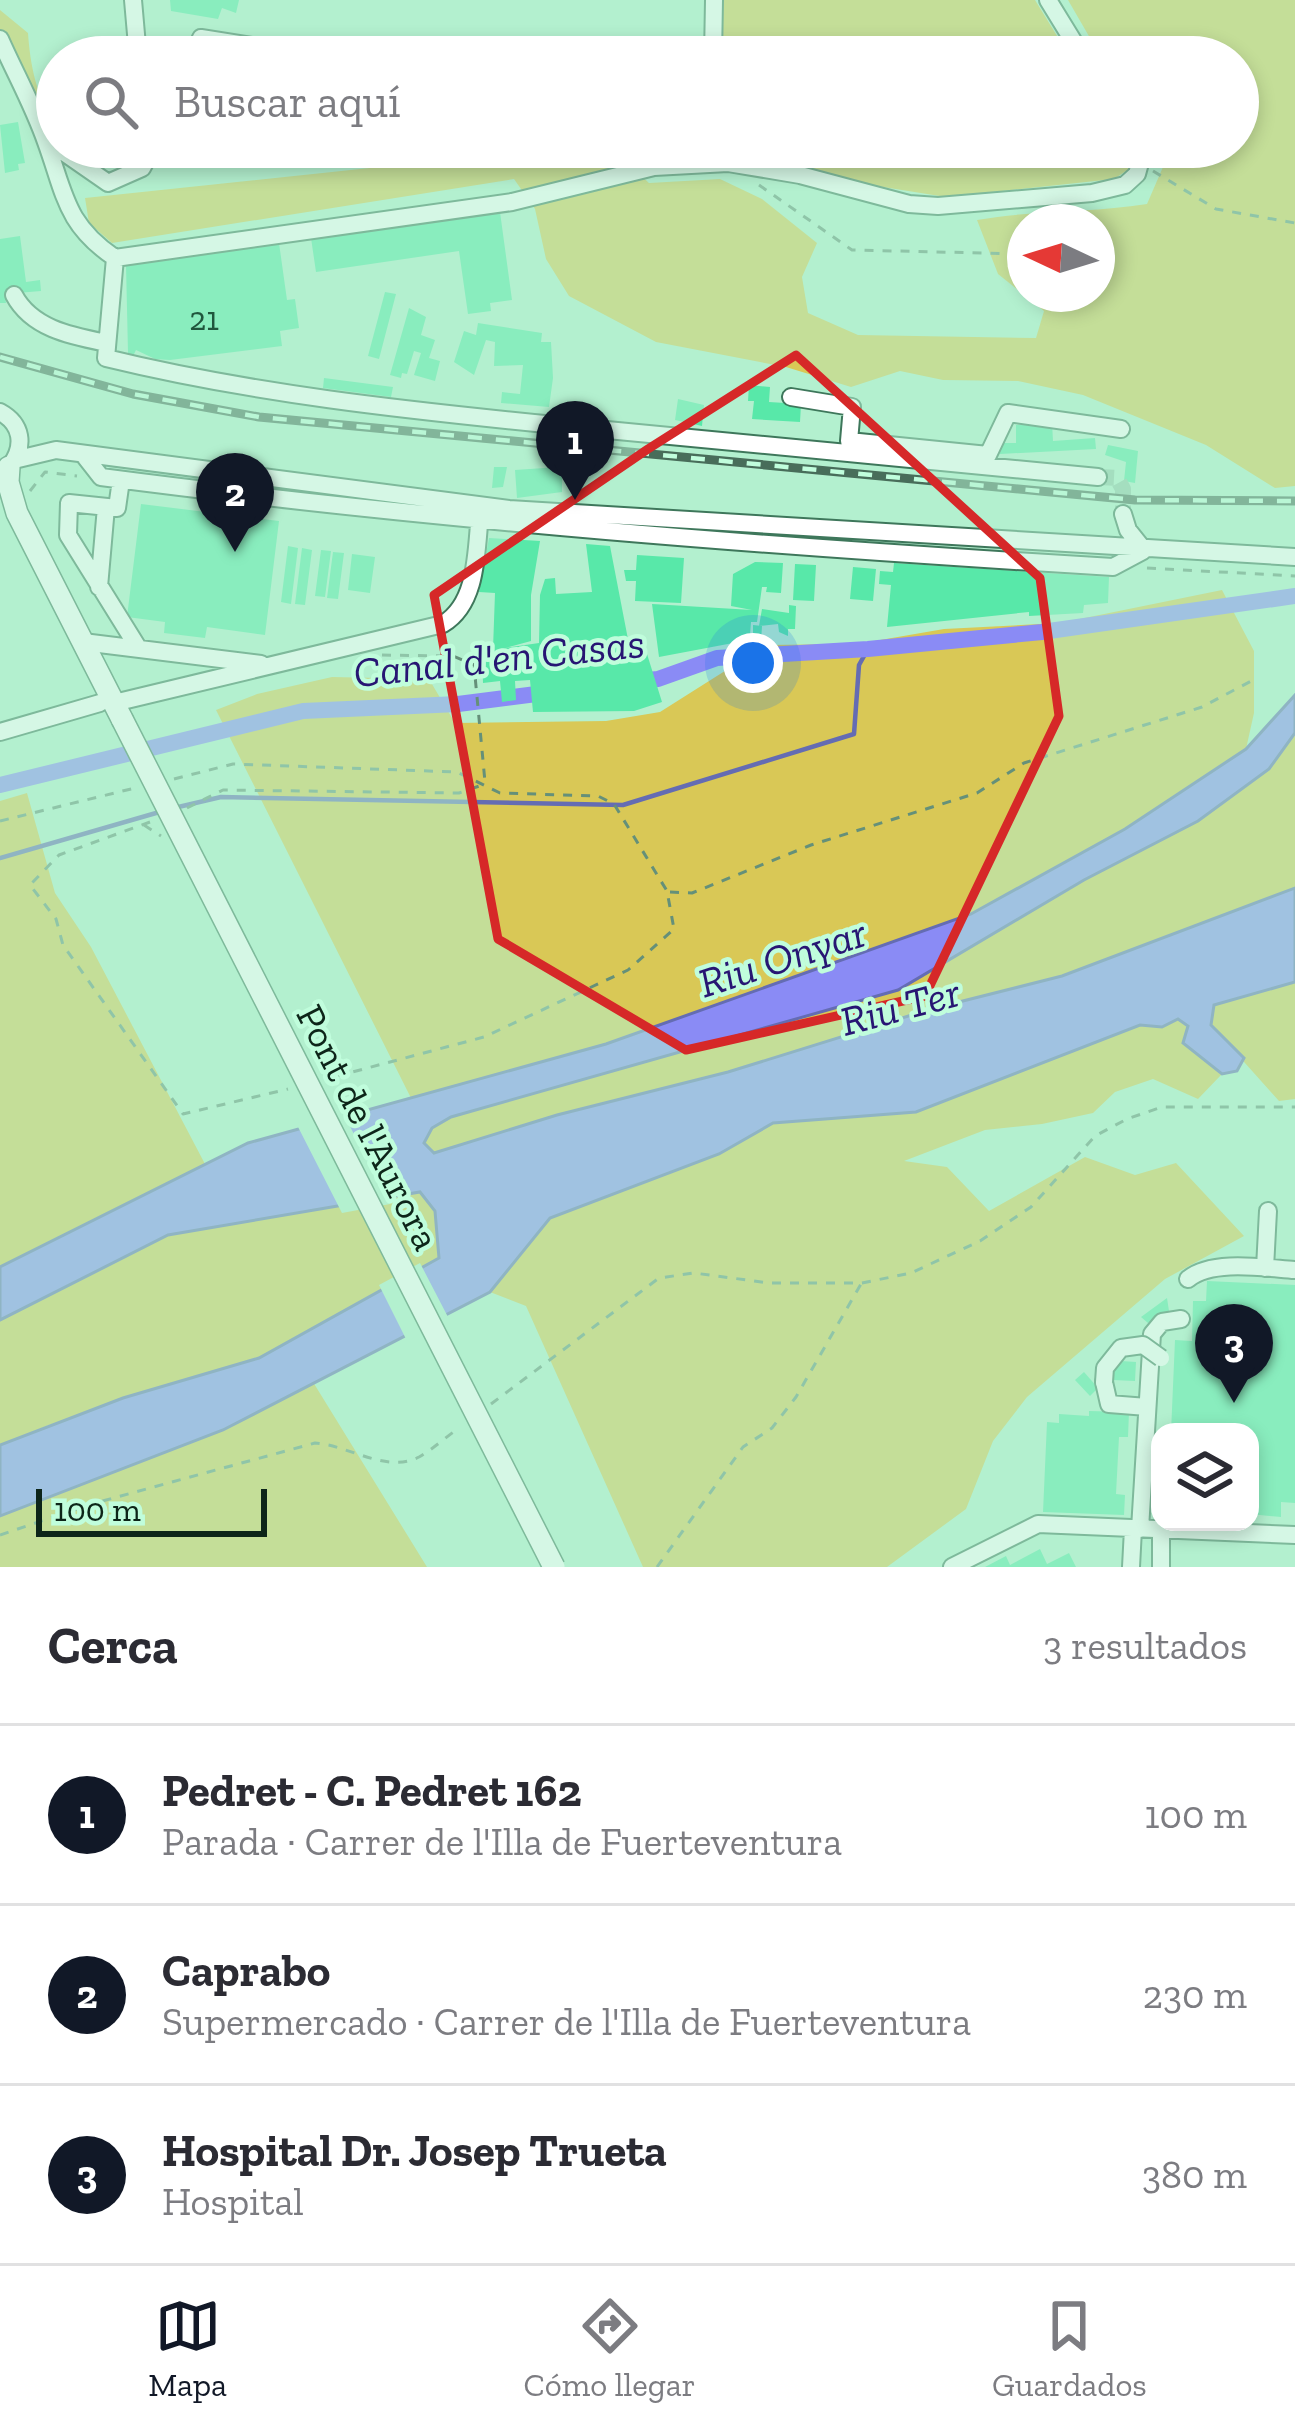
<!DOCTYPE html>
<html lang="es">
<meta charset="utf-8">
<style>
:root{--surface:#fff;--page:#f2f2f3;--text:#2b2b33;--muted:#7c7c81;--line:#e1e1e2;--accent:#111827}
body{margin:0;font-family:"Zilla Slab",serif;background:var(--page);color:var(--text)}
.controls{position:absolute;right:36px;bottom:36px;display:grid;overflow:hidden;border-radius:24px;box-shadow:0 6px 18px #0003}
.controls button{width:108px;height:108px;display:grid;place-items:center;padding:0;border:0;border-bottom:3px solid var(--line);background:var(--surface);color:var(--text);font:60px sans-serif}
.compass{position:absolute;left:1007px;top:204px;width:108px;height:108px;border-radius:50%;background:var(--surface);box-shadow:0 6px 18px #0003;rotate:274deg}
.scale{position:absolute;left:36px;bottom:30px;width:231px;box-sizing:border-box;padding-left:12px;border:6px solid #0d2519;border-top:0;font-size:33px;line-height:42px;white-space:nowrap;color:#0d2519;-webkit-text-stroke:9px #c0fddc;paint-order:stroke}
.you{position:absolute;left:753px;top:663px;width:42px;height:42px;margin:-30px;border:9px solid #fff;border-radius:50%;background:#1a73e8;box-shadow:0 0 0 18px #1a73e833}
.badge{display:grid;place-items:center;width:78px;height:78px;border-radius:50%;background:var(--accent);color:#fff;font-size:39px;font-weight:700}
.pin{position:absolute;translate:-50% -99px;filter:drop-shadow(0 3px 6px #0008)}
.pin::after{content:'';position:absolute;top:63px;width:42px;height:36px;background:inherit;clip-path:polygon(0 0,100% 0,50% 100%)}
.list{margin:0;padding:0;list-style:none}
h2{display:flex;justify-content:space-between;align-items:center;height:156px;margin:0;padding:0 48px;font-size:51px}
h2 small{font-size:39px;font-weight:400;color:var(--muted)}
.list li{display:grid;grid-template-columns:78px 1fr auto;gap:36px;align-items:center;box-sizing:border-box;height:180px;padding:0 48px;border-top:3px solid var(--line)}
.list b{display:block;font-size:45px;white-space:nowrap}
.list p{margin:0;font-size:39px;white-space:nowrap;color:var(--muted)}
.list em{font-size:39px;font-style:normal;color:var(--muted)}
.icon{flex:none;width:66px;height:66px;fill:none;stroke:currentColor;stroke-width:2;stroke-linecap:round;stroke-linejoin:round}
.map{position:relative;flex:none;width:1295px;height:1567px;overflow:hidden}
.search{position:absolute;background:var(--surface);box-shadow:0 6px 18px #0003;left:36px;right:36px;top:36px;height:132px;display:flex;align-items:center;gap:30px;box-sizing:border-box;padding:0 42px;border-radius:66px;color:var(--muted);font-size:45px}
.sheet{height:696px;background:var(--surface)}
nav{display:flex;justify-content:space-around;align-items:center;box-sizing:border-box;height:168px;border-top:3px solid var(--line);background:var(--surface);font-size:33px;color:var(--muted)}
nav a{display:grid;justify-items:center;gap:6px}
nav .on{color:var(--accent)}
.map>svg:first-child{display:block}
.green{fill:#d9c856;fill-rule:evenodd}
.water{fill:#8a8bf5;stroke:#646cb3;stroke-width:3}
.pier{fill:#b3f0cf}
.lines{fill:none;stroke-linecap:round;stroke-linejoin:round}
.stream{stroke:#646cb3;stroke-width:4.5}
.canal{stroke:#8a8bf5;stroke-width:16}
.building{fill:#58e8a9}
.minor-tunnel{stroke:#92c7ab;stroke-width:16;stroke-dasharray:16 8;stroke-linecap:butt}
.minor-casing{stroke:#3e775b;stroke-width:20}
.major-casing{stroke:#3e775b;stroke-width:24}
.path{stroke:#659079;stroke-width:3;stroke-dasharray:9 9;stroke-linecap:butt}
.minor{stroke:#fff;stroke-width:16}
.major{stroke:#fff;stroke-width:21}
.rail-casing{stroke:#486d5a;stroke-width:9}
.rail{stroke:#c0fddc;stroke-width:4.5;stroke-dasharray:14;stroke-linecap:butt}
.minor-bridge-casing{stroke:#3e775b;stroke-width:20;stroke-linecap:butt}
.major-bridge-casing{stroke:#3e775b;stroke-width:24;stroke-linecap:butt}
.minor-bridge{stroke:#fff;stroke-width:16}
.major-bridge{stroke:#fff;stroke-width:21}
.marked{fill:none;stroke:#d62828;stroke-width:9;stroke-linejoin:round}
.labels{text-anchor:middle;stroke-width:9;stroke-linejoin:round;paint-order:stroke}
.number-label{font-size:33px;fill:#20563d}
.street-label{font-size:39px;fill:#0d2519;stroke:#c0fddc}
.water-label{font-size:42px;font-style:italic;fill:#271673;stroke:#c0fddc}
</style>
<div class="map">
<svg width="1295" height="1567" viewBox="0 0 1295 1567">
<rect width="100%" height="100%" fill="#b3f0cf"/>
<path class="green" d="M720,0H1035L1070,57H719Z
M1068,0H1295V486L1275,488L1206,445L1083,395L1018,381L943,380L900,371L851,387L786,367L656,342L569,296L546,259L535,209L514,179L112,243L89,223L85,198L379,167L526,147H564L620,156L649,183L720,179L762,199L817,243L802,277L808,313L858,335L1036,338L1044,311L998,274L977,220C1033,210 1090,213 1147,204L1166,160L1157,147H1238V57H1101ZM1025,222H1097V294H1025Z
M0,10L28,33C30,62 36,101 57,122V137L0,32Z
M643,147H1125L1130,156L1129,169L1114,179L946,197L864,184L736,153L639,160Z
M1222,590L1254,651V713L1246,749L1125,829L971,914L606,1044L411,1098L216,710L257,694L332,677L429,679L455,723L606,721L660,712L766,645L857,644L944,629L1060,623Z
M1295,733V888L1062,976L931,1009L728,1072L557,1115L434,1153L424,1143L432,1128L451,1117L898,990L1084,880L1198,820L1269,769Z
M27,793L55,893L91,947L205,1164L0,1267V801Z
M1295,982V1099L1279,1101L1211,1025L1214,1004Z
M1178,1019L1188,1026L1183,1043L1222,1074L1198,1099L1153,1079L1115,1092L1093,1113L1042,1124L985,1130L904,1161L947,1167L989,1211L1085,1157L1135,1175L1176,1163L1244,1236L1165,1279L1027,1397L993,1441L966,1509L887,1567H643L526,1306L490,1292L550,1218L719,1154L773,1123L916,1112L1140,1025L1162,1027Z
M420,1192L435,1211L439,1259L259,1358L49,1425L0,1445V1320L168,1235Z
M313,1382L427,1567H0V1516L223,1430Z"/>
<path class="water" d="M1295,695V733L1269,769L1198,821L1084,880L898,990L451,1117L432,1128L424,1143L434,1153L557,1115L728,1072L931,1009L1062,976L1295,888V982L1214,1005L1211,1025L1244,1058L1237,1071L1222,1074L1183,1043L1188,1026L1178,1019L1162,1027L1140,1025L916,1112L773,1123L719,1154L550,1218L490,1292L223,1430L0,1516V1445L123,1398L259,1358L439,1258L435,1211L420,1192L168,1235L0,1320V1267L248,1143L606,1044L971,914L1125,829L1246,749Z"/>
<path class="pier" d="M342,1111L390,1204L342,1213L296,1123Z
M420,1263L449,1319L407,1341L379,1285Z"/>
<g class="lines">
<path class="stream" d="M174,808L221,797L623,805L854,734L859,665L868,649
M0,858L163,811"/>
<path class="canal" d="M637,681L658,679L717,658L868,649L1042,632L1295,596
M0,785L303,711L458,704L552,692"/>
</g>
<path class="building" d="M170,0H239L236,13L222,8L218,19L171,11Z
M18,122L25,163L18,164L19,170L5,173L0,125Z
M500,212L512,300L490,303L491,311L468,314L459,251L316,272L311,238Z
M20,236L26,282L40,280L41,291L5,294L6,303H0V239Z
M279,243L287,300L295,299L299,328L280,331L282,346L170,360L155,359L136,350L133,356L128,353L126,265Z
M385,292L396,294L379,359L368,356Z
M409,308L426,317L421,335L435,340L429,358L440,361L435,381L414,375L421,353L414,351L407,374L402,373L401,378L390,375Z
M478,323L542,333L541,342H551L553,378L549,407L501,403L502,392L520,394L523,365L494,366L495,342L486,340L474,375L454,362L464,331L476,335Z
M324,378L393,387L391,397L323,388Z
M749,385L770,387L769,402L801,404L800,422L752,419L754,401H748Z
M678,399L704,405L702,426L675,420Z
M1052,423L1053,441L1095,438L1096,449L1000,454V443H1016V425Z
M1108,445L1138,451L1135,483L1124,481L1126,462L1105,455Z
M573,466V470H562V492L517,498L515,470Z
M494,467H507L503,487L492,488Z
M141,504L279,521L265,635L207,627L205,638L164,633L165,622L127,617Z
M489,538L540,541L531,595V641L505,648L539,643L540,595L545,579L555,578L556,594L592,592L586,544L610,546L632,660L647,654L662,702L634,711L533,712L530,680L515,681L516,700L502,702L500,681L483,683L482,651L493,649L495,593L479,592Z
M288,546L298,548L291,604L281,602Z
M302,548L312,550L305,605L295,604Z
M321,550L331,551L325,597L315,596Z
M333,552L344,553L338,599L327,598Z
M352,554L375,557L370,593L348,590Z
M637,555L684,558L681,603L635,601L636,581H626L624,570H636Z
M755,562L783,563L781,593L766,592L767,587H762L757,622H751L750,635L753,634V625L762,626L761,642L749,645V640L659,657L652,604L752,610L731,606L733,574Z
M894,563L1109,577L1108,603L1084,605L1083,613L1029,616V612L887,627L891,585L879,584L880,571L893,572Z
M795,564L816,565L814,601L793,600Z
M853,567L876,569L873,601L850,599Z
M789,605L796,606L795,629H788V636L779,632L778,624L759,626L762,609L789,613Z
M1207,1281L1295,1285V1503L1281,1502V1517L1250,1514V1432H1171L1175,1340L1192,1341L1193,1301H1206Z
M1167,1298L1169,1311L1148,1323L1141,1317Z
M1121,1361L1136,1362L1135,1381L1113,1380L1114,1369Z
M1084,1372L1098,1388L1090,1396L1075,1380Z
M1089,1411L1129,1412L1128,1437H1119L1116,1494L1125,1495L1124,1515L1043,1512L1047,1422L1059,1423V1414L1089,1416Z
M1040,1549L1047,1564L1069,1553L1076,1567H985L1006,1556L1010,1565Z"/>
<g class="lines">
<path class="minor-tunnel" d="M1098,477L1117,478L1123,489V514"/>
<defs>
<path id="minor" d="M133,0L138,57
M1048,0L1083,57
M0,39C15,73 34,107 46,142C65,194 65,224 115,258L512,202L654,167L728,163L800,175L909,204L938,206L1092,193L1125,185L1137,174L1140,163L1136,147
M192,57L201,38L323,57
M713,57L714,0
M46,140L108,183L142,168L153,147
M115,258L106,358C254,394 404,410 555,425C736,444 917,461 1098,477
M14,295C32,329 72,336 107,343
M791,397L852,407L849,441L988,455L1008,413L1121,429
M0,412C22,424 25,445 11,465
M83,454L101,477C437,521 775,547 1113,567L1143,551
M14,460L56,450L509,509L1295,557
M121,480L117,508L69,503L68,535L137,646
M1123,514L1128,530L1144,550
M99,587L106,507
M83,642L261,664
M114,703L443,624C478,603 476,551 480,513
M0,732L100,703
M1265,1268L1268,1211
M1188,1279C1212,1259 1265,1268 1295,1270
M1104,1382L1109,1404L1147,1407
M1140,1529L1152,1334L1162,1322L1181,1319
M1161,1530V1567
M952,1567L1038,1524L1295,1535
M1131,1567L1133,1529"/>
<path id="major" d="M9,467L8,482L17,513L122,719"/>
</defs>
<use href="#minor" class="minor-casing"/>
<use href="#major" class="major-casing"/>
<path class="path" d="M1153,171L1216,209L1295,223
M759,185L852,250L1025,254
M1097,275L1103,278
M30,491L45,472L77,476
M1147,568L1295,576
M382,655L453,656L474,665L485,782
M174,779L233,764L457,772L500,793L598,796L614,804L667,891L674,929L628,970L484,1037L326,1079
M187,808L223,790L459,793L485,784
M0,821L135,788
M150,822L59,855L30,885L56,919L63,945L183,1114L288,1089
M144,825L161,836
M670,892L692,893L811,845L977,793L1024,763L1202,707L1255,679
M491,1404L659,1278L694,1273L769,1283H862L911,1273L980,1241L1031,1207L1095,1136L1127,1119L1162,1107H1295
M0,1535L95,1503L315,1443C348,1445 387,1474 419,1457C433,1449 446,1437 459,1428
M657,1567L743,1447L772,1428L796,1397L861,1284"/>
<use href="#minor" class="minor"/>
<use href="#major" class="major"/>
<defs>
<path id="rail" d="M0,357L133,394L259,417L1135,500L1295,501"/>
</defs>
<use href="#rail" class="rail-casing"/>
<use href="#rail" class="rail"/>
<defs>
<path id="minor-bridge" d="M1104,1382L1105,1368L1121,1348L1143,1345L1161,1358"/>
<path id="major-bridge" d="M122,719L554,1567"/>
</defs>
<use href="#minor-bridge" class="minor-bridge-casing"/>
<use href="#major-bridge" class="major-bridge-casing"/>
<use href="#minor-bridge" class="minor-bridge"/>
<use href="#major-bridge" class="major-bridge"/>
</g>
<path d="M0 0H1295V1567H0ZM796,355L1040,578L1059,716L925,996L686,1050L498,939L434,595L648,449Z" fill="#b3f0cf" fill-opacity=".55" fill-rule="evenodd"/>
<path class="marked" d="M796,355L1040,578L1059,716L925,996L686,1050L498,939L434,595L648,449Z"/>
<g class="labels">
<g class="number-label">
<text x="204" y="330">21</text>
</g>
<g class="street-label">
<text transform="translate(369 1127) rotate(63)" y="14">Pont de l'Aurora</text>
</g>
<g class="water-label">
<text transform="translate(499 657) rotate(-6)" y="15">Canal d'en Casas</text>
<text transform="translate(782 957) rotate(-18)" y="15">Riu Onyar</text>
<text transform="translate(900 1006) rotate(-15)" y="15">Riu Ter</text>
</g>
</g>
</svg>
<div class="controls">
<button><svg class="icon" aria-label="layers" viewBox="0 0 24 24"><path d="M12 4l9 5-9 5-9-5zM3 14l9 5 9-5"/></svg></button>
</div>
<svg class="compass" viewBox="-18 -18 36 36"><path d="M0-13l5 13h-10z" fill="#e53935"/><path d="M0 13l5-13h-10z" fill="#7c7c81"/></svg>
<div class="scale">100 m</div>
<div class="you"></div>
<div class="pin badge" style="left:575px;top:500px">1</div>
<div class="pin badge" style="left:235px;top:552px">2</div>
<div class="pin badge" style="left:1234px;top:1403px">3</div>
<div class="search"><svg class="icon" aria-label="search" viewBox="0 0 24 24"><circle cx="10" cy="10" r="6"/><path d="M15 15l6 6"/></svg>Buscar aquí</div>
</div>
<section class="sheet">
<h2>Cerca<small>3 resultados</small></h2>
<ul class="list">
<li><span class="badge">1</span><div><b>Pedret - C. Pedret 162</b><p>Parada · Carrer de l'Illa de Fuerteventura</p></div><em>100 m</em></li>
<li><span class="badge">2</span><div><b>Caprabo</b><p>Supermercado · Carrer de l'Illa de Fuerteventura</p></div><em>230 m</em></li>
<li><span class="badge">3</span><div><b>Hospital Dr. Josep Trueta</b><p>Hospital</p></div><em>380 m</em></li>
</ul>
</section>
<nav>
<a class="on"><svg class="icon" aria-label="map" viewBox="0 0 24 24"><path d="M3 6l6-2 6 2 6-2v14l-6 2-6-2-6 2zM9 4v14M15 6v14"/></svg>Mapa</a>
<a><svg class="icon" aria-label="directions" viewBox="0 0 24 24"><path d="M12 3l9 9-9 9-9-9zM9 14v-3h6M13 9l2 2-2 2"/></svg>Cómo llegar</a>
<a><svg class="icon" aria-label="saved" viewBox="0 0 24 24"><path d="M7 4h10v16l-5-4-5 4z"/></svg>Guardados</a>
</nav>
